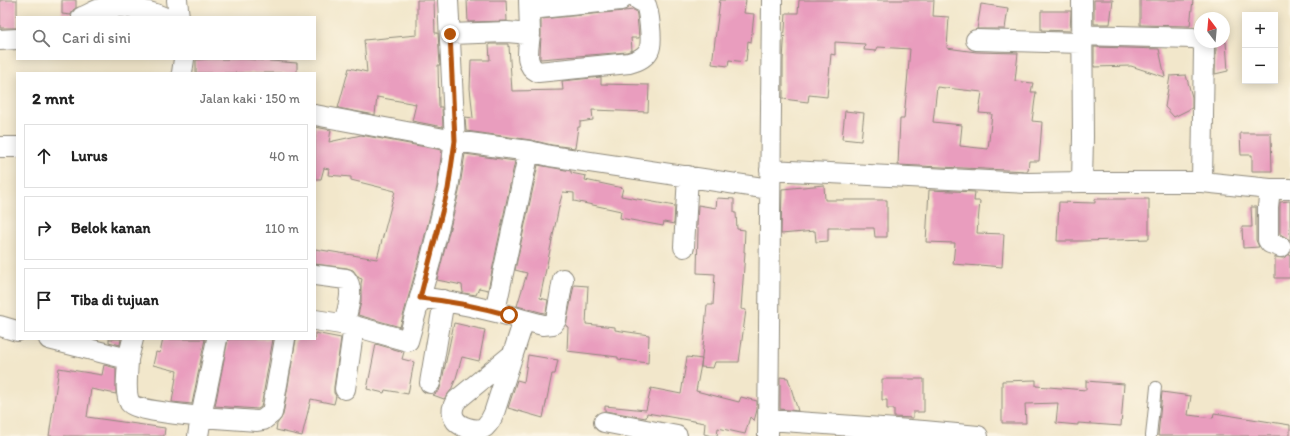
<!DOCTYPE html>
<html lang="id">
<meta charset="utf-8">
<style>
:root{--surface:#fff;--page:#f6f6f6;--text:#222;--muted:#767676;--line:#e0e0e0}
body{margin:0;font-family:Itim,sans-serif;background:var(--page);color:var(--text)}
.controls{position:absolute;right:12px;top:12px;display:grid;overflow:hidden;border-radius:0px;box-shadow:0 2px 10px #0003}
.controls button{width:36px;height:36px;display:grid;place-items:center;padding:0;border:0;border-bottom:1px solid var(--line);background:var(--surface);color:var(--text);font:20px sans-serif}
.compass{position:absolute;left:1194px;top:12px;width:36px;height:36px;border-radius:50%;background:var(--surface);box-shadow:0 2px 10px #0003;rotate:344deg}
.stop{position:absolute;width:12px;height:12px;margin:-9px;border:3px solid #b45309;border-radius:50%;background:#fff}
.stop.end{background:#b45309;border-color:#fff;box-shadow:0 1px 4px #0008}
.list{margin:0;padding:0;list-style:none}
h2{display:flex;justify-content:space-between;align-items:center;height:52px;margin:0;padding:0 16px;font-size:17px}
h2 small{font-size:13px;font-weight:400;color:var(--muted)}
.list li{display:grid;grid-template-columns:26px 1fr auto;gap:12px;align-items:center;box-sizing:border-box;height:64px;margin:0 8px 8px;padding:0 8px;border:1px solid var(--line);border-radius:0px}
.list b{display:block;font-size:15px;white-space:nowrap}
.list em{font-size:13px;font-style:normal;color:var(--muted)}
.icon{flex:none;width:22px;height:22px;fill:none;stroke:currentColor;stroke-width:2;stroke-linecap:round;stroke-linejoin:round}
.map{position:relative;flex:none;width:1290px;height:436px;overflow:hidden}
.search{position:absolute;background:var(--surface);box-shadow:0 2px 10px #0003;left:16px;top:16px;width:300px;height:44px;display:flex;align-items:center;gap:10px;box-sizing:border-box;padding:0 14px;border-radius:0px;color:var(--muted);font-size:15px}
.panel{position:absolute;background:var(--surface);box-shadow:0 2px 10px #0003;left:16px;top:72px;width:300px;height:268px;border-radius:0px}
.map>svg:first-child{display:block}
.building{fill:#e99dbe;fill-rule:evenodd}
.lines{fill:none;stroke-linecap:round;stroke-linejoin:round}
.service-casing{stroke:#8e897b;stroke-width:12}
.minor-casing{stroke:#8e897b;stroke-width:22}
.service{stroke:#fff;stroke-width:10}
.minor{stroke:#fff;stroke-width:20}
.route{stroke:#b45309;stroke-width:5}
</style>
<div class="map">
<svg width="1290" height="436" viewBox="0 0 1290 436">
<rect width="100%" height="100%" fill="#fcf5e5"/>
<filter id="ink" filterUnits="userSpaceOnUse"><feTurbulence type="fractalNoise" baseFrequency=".025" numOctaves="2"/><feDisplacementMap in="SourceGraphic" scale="8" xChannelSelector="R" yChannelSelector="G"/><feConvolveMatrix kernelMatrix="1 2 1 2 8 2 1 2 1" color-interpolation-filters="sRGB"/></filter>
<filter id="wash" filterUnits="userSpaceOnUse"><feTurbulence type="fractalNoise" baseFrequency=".012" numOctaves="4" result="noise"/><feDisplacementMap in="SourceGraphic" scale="16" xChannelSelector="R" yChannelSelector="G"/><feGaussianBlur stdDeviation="0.9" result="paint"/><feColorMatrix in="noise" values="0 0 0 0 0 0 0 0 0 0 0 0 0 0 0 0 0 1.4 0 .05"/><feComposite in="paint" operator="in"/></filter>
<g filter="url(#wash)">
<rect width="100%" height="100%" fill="#f2e7cb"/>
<g id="blocks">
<path class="building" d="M0,0H17V28H0Z
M62,0H76V8L73,10L71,15L62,14Z
M417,0H434L435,33H438L440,65H438L439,107H442L443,127L412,121L416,104L377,97L375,115L338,108L349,68L367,72L364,40L417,35Z
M467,0H506L507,21L468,22Z
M720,0H746L744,13L754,14L751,42L748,41L746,62L729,60L728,66L712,64Z
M799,0H934L933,16L949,17L947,48L976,52L1018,53L1015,81L1033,83L1031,92H1036L1032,121L1042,122L1039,161H1029L1028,171L898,165L900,119H904L910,49L878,47L876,51L864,50L865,44L835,42V55L831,54L827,97L809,95L808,102L783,99V60L786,13H798ZM937,87L982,92L979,113L992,114L988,149L960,146L962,125L933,122Z
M1094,0H1113L1110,24H1094Z
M1140,0H1193L1190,26L1140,25Z
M981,4L1008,8L1005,29H977Z
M634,10L636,11L637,15L639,38H631L632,50L627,52L540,59V55L541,35V19Z
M1041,11H1071L1070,31L1041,30Z
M1214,42H1226L1228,71L1215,74L1216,48Z
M489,44H508V47L509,46L512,91L563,90L562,81L601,77V84L649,85L648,112L592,110L593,120L580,122V127H578L575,148L552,145L531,140L466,131L465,117L473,118L470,88L471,60H490Z
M1094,47L1159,49L1165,77L1131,66L1094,67Z
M212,59H245L297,63V73H196V60Z
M1186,75L1192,97V108L1174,117L1165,107L1170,76Z
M845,111L864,113L861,141L842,139Z
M315,127L331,130L329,142L361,135L442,150L437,187L419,259L400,327L358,315L361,302V284L362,279L359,278L353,270L347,268L315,264V249L377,259L395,191L351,180V177L328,175L329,169L324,168L321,179H315Z
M1240,133H1271L1272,171H1252V155H1241Z
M465,154L515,161L488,290L479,288L476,295L463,293L462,285L437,280L459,192Z
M538,165L571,171V173L586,176L585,180L623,188L621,196L675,206L674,224L664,222L663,226L620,218L621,211L574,201V193L563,192L560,202L540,298L548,300L546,313H544L517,306L527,273L515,270Z
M824,185L825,200H887V237H875L874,228H828V241L816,242L815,231L781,234L782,189Z
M929,190L975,192L974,201H980L977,233L1004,234L1002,267L979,265V266L953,264L955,243L926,242Z
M717,198L734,199V213H736L737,229L745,230L744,252H745L741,309L746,310L739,362H715L713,368L701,367L707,305H713L715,274L697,273L698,228L697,227L698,205L716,208Z
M1095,199H1149V239L1083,241H1057L1059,202L1095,203Z
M1290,201V240L1280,234V202Z
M1251,207H1256V240L1259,247L1243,248L1242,227H1252Z
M1290,254V278H1275V257L1283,258Z
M574,285L588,286L586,324L615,327V330L649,335L648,363L618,359V357L567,351L568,327L566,326Z
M454,323L485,330L479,361L462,357L456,378L451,390L444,399L433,395L439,391L441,385Z
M315,333L341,338L334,387V393L336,396L334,404L311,399L302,436L276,430L277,424L283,415L296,339H315Z
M109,339H121L120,345L109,342Z
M163,339H205L192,404L172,402L177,371L153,365L156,352L160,353Z
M228,339H273L261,407L258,409L215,406Z
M376,344L404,352L402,359L414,362L408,394L385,390L384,393L367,389Z
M528,355L558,360L555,374H552L543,418L508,408L517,380L524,382Z
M687,357L702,359L696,391L739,402L741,397L757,401V410L754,421L750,417L745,434L718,428L717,436H712L704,434L705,423L647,413L646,418L605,411V406L646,410L651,388L681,394Z
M104,365L116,368V394L91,389L87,417L165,428L164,436H49L59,368L102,375Z
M780,377L788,378L798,411L780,409Z
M882,379H924V412H913V418L894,417V409H887V400H882Z
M1036,380V386L1086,390V381L1124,384L1121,426L1078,423V425L1056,423L1058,403L1025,404L1026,423H1002V381Z
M1162,392L1191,396L1188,415L1213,418L1214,413L1290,425V436H1158Z"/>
</g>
</g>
<g filter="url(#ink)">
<use href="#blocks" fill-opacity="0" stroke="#8e897b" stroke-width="1"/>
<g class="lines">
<defs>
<path id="service" d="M1151,436L1156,387"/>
<path id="minor" d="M177,0L179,17
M530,9L621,0
M82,17C88,15 94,11 100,9C116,4 147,10 163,17
M450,34L507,32L530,34L529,0
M530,34C529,47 523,65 538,72L629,63C637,61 645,58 649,50C653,43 649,10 645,3C643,2 641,1 639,0
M1081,35L1193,38L1200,40
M0,40L17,39
M976,40L1081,43
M182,73L184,59
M315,115L455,141L529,151L550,156L770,189
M0,147H17
M770,170L1028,183L1082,182L1083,137L1082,0
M1082,182H1202L1270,189H1290
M1202,182L1204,48L1202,42
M1270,189L1268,207V240L1270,243L1281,247
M684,247L688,176
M315,275L346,279C355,289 347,312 344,324
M420,297C455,302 490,309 524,320L513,354
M495,311L529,151
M315,320L354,326L408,341L430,262L448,189L455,141L448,0
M524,320L543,325L553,324L556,320L563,279
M0,326L17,331
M49,339L128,359C128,371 124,393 130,403C136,411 189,415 201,417L198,436
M217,339L201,417L257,421L263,420L272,413L285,339
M513,354L494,413C492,418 489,423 485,427C477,433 458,427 454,418C451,411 453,405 457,400Z
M128,359L133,339
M430,383L444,300
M345,389L354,326
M769,420L924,431L978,436
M604,422L677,436
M768,436L772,0"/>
</defs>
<use href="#service" class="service-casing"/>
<use href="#minor" class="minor-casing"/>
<use href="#service" class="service"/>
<use href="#minor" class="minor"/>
</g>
</g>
<g class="lines" filter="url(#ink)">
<path class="route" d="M450,34L455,141L448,189L420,298C450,301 480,307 509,315"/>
</g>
</svg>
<div class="controls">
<button>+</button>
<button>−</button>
</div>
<svg class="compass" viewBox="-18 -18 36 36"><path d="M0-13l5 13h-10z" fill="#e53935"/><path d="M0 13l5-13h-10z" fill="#767676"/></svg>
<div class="stop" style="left:509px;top:315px"></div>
<div class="stop end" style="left:450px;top:34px"></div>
<div class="search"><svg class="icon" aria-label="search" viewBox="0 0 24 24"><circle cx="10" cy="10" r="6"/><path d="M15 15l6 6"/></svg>Cari di sini</div>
<section class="panel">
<h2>2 mnt<small>Jalan kaki · 150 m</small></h2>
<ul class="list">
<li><svg class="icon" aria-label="ahead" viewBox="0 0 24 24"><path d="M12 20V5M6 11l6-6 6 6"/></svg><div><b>Lurus</b></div><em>40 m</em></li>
<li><svg class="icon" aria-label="right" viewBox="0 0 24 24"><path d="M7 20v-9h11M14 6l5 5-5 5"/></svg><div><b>Belok kanan</b></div><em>110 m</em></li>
<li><svg class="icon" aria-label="arrive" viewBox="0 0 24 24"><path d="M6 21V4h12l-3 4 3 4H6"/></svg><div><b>Tiba di tujuan</b></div></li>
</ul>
</section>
</div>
